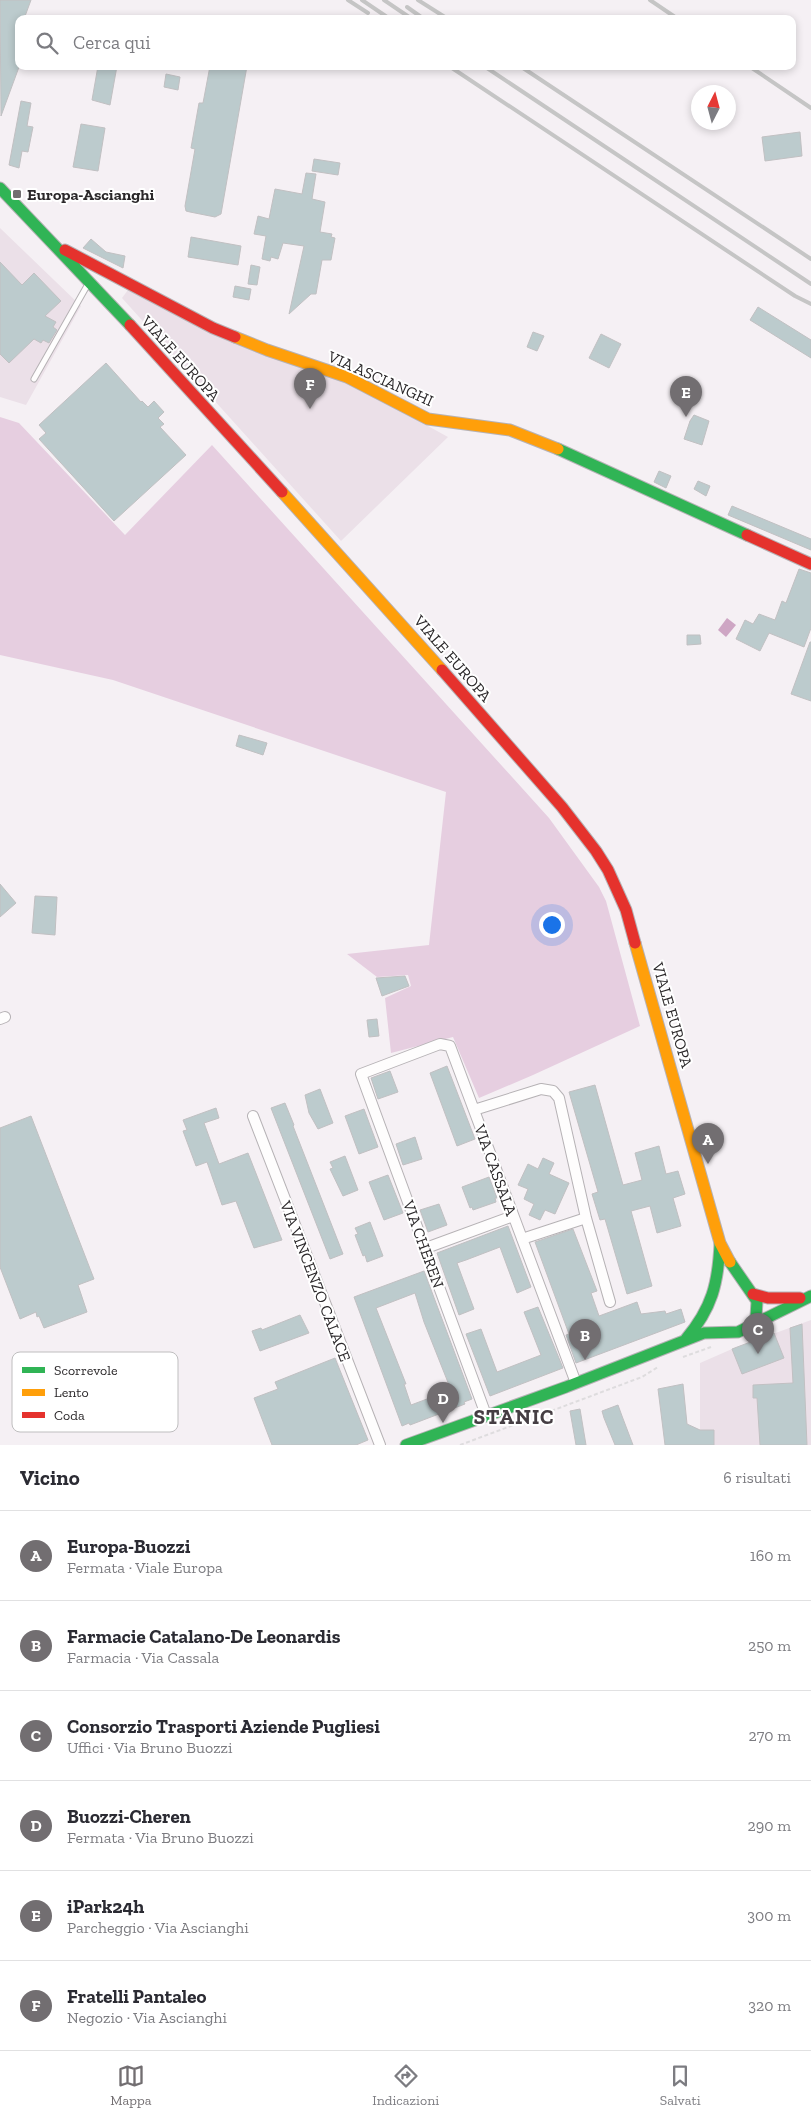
<!DOCTYPE html>
<html lang="it">
<meta charset="utf-8">
<style>
:root{--surface:#fff;--page:#f2f2f3;--text:#2b2b33;--muted:#7c7c81;--line:#e1e1e2;--accent:#726e71}
body{margin:0;font-family:"Zilla Slab",serif;background:var(--page);color:var(--text)}
.compass{position:absolute;left:691px;top:85px;width:45px;height:45px;border-radius:50%;background:var(--surface);box-shadow:0 2px 8px #0003;rotate:6deg}
.you{position:absolute;left:551px;top:924px;width:18px;height:18px;margin:-12px;border:4px solid #fff;border-radius:50%;background:#1a73e8;box-shadow:0 0 0 8px #1a73e833}
.badge{display:grid;place-items:center;width:32px;height:32px;border-radius:50%;background:var(--accent);color:#fff;font-size:16px;font-weight:700}
.pin{position:absolute;translate:-50% -41px;filter:drop-shadow(0 1px 2px #0008)}
.pin::after{content:'';position:absolute;top:26px;width:18px;height:15px;background:inherit;clip-path:polygon(0 0,100% 0,50% 100%)}
.list{margin:0;padding:0;list-style:none}
h2{display:flex;justify-content:space-between;align-items:center;height:65px;margin:0;padding:0 20px;font-size:21px}
h2 small{font-size:16px;font-weight:400;color:var(--muted)}
.list li{display:grid;grid-template-columns:32px 1fr auto;gap:15px;align-items:center;box-sizing:border-box;height:90px;padding:0 20px;border-top:1px solid var(--line)}
.list b{display:block;font-size:19px;white-space:nowrap}
.list p{margin:0;font-size:16px;white-space:nowrap;color:var(--muted)}
.list em{font-size:16px;font-style:normal;color:var(--muted)}
.icon{flex:none;width:28px;height:28px;fill:none;stroke:currentColor;stroke-width:2;stroke-linecap:round;stroke-linejoin:round}
.map{position:relative;flex:none;width:811px;height:1445px;overflow:hidden}
.search{position:absolute;background:var(--surface);box-shadow:0 2px 8px #0003;left:15px;right:15px;top:15px;height:55px;display:flex;align-items:center;gap:12px;box-sizing:border-box;padding:0 18px;border-radius:10px;color:var(--muted);font-size:19px}
.sheet{height:605px;background:var(--surface)}
nav{display:flex;justify-content:space-around;align-items:center;box-sizing:border-box;height:70px;border-top:1px solid var(--line);background:var(--surface);font-size:14px;color:var(--muted)}
nav a{display:grid;justify-items:center;gap:2px}
nav .on{color:var(--accent)}
.map>svg:first-child{display:block}
.built{fill:#ebe0e8}
.green{fill:#e6cee0}
.water{fill:#cea6c4}
.building{fill:#bccbcd;stroke:#c1c0c2;fill-rule:evenodd}
.lines{fill:none;stroke-linecap:round;stroke-linejoin:round}
.lane-casing{stroke:#b6b2b5;stroke-width:7}
.street-casing{stroke:#b6b2b5;stroke-width:12}
.fast-casing{stroke:#b6b2b5;stroke-width:13}
.slow-casing{stroke:#b6b2b5;stroke-width:13}
.jam-casing{stroke:#b6b2b5;stroke-width:13}
.path{stroke:#dedcde;stroke-width:2;stroke-dasharray:4 2.5;stroke-linecap:butt}
.lane{stroke:#fefdfd;stroke-width:5}
.street{stroke:#fefdfd;stroke-width:10}
.fast{stroke:#30b455;stroke-width:11}
.slow{stroke:#ff9f0a;stroke-width:11}
.jam{stroke:#e5322d;stroke-width:11}
.rail{stroke:#c5c5c5;stroke-width:4}
.poi-dot{fill:#726e71;stroke:#fff;stroke-width:2}
.labels{text-anchor:middle;stroke-width:4;stroke-linejoin:round;paint-order:stroke}
.poi-label{font-size:16px;font-weight:bold;fill:#2b282a;stroke:#fff;text-anchor:start}
.street-label{font-size:16px;fill:#2b282a;stroke:#fff}
.district-label{font-size:21px;font-weight:bold;letter-spacing:1px;fill:#453e43;stroke:#fff}
.key{fill:#fff;stroke:#bfbebf;stroke-width:1}
.key-label{font-size:14px;fill:#2b282a}
</style>
<div class="map">
<svg width="811" height="1445" viewBox="0 0 811 1445">
<rect width="100%" height="100%" fill="#f5f0f4"/>
<path class="built" d="M0,228L81,306L26,405L0,397Z
M128,290L346,381L448,437L341,541L122,298Z
M811,1320V1445H700V1363L732,1349Z"/>
<path class="green" d="M0,417L19,423L125,535L212,445L549,818L599,887L606,901L640,1026L533,1075L479,1098L453,1037L391,1053L385,998L411,986L408,975L377,977L347,954L429,945L446,792L113,680L0,655Z"/>
<path class="water" d="M727,618L736,625L726,637L718,630Z"/>
<path class="building" d="M0,0H31L24,19H19V67L1,116Z
M98,66H117L110,105L92,100Z
M210,66H247L221,214L215,217L190,212L186,211L185,206L195,149L191,148L199,103H203Z
M166,74L180,77L178,90L164,87Z
M21,101L31,103L27,126L33,127L28,152L22,151L19,168L9,165Z
M81,124L105,128L98,171L73,167Z
M800,132L802,156L765,161L762,137Z
M314,159L340,163L338,175L312,171Z
M306,173L316,174L312,199L325,202L320,232L332,234L331,237L335,238L331,260H322L316,294H311L289,314L304,246L283,243L278,259L271,257L270,261L262,259L266,236L254,234L258,216L269,219L275,189L302,194Z
M191,237L241,246L238,265L188,257Z
M91,239L106,252L125,256L123,268L83,248Z
M0,262L22,285L34,273L61,301L45,316L56,322L53,327L57,330L49,343L43,340L41,343L34,339L9,363L0,354Z
M251,265L260,267L257,285L248,284Z
M235,286L251,289L249,300L233,297Z
M758,307L811,340V358L750,320Z
M533,332L544,336L537,351L527,347Z
M601,334L621,344L609,368L589,358Z
M106,363L141,402L142,401L148,407L154,401L164,412L158,418L164,424L160,427L186,455L114,521L39,439L46,433L39,425Z
M694,415L709,421L702,445L684,439L690,421Z
M659,471L671,476L666,488L654,482Z
M698,481L710,486L706,496L694,489Z
M732,506L811,539V550L728,515Z
M799,569L811,573V628L804,647L769,633L760,651L736,639L745,620L753,624L759,614L775,620L782,601L786,603Z
M687,635H700L701,644L687,645Z
M810,642H811V701L791,694Z
M239,735L267,743L263,755L236,746Z
M0,884L16,903L0,917Z
M35,896L57,897L55,935L32,933Z
M405,976L409,986L382,996L376,978Z
M377,1019L379,1036L369,1037L367,1020Z
M447,1066L475,1139L457,1146L430,1073Z
M390,1071L398,1092L378,1099L371,1078Z
M595,1085L623,1185L642,1180L635,1153L659,1146L666,1174L678,1171L685,1194L673,1198L681,1226L657,1233L650,1206L631,1211L652,1286L627,1294L605,1219L600,1220L592,1194L598,1192L569,1092Z
M320,1089L333,1123L318,1129L309,1113L305,1095Z
M285,1103L294,1125L293,1126L343,1254L330,1259L271,1108Z
M216,1108L219,1118L204,1123L219,1164L248,1153L282,1240L254,1248L236,1201L222,1205L207,1162L196,1166L183,1131L187,1130L183,1120Z
M364,1109L378,1147L359,1154L345,1116Z
M31,1116L94,1279L78,1285L87,1312L44,1328L39,1316L37,1317L36,1312L20,1319L0,1267V1128Z
M415,1137L422,1159L403,1165L396,1144Z
M345,1156L358,1190L343,1196L330,1169L333,1168L330,1162Z
M543,1158L554,1163L549,1174L569,1183L555,1214L545,1210L540,1220L529,1215L534,1204L524,1199L528,1189L518,1185L528,1164L538,1169Z
M388,1175L403,1213L384,1220L369,1182Z
M489,1177L497,1198H495L496,1202L473,1210L472,1207L470,1208L462,1187Z
M439,1204L447,1225L428,1232L420,1210Z
M370,1222L383,1256L367,1262L365,1255L363,1256L355,1235L358,1234L355,1228Z
M508,1226L531,1287L517,1293L500,1247L466,1260L457,1263L474,1309L459,1315L437,1253Z
M573,1229L597,1291L591,1293L599,1316L637,1302L641,1314L665,1311L666,1314L681,1309L685,1322L576,1363L566,1335L569,1334L535,1242Z
M424,1271L472,1399L464,1402L465,1404L431,1417L410,1425L409,1423L402,1426L354,1297ZM415,1293L424,1322L451,1390L411,1405L404,1384H406L376,1308Z
M538,1307L563,1368L490,1396L466,1334L481,1329L497,1372L541,1355L524,1312Z
M300,1315L309,1333L260,1351L252,1331L261,1328L262,1330Z
M802,1324L807,1445H760L757,1398H753V1385L793,1383L790,1328Z
M774,1333L784,1358L742,1374L732,1349Z
M335,1358L368,1440L356,1445H272L254,1398L278,1389L275,1382Z
M683,1384L687,1424L700,1430H714V1445H665L658,1389Z
M618,1405L622,1416L633,1445H615L604,1418L602,1411Z
M580,1409L586,1445H576L570,1411Z"/>
<g class="lines">
<defs>
<path id="lane" d="M34,379L88,284"/>
<path id="street" d="M0,1019L5,1017
M474,1110L541,1089L553,1091L559,1098L586,1218L610,1302
M253,1116L380,1445
M522,1239L586,1218
M426,1248L513,1216
M486,1415L361,1074L440,1044L450,1046L576,1383"/>
<path id="fast" d="M0,188L130,325
M558,449L747,535
M730,1262L757,1301L756,1317L752,1324
M686,1339C712,1308 718,1284 720,1244
M406,1445L566,1387L704,1333L738,1332L811,1296"/>
<path id="slow" d="M235,337L267,350L347,377L428,419L510,430L558,449
M282,492L442,670
M635,943L720,1243L730,1262"/>
<path id="jam" d="M65,250L213,328L235,337
M130,325L282,492
M747,535L811,564
M442,670L562,807L596,851L608,870L626,910L635,943
M753,1294L768,1298H800"/>
</defs>
<use href="#lane" class="lane-casing"/>
<use href="#street" class="street-casing"/>
<use href="#fast" class="fast-casing"/>
<use href="#slow" class="slow-casing"/>
<use href="#jam" class="jam-casing"/>
<path class="path" d="M683,1357L711,1347
M460,1445L642,1377L658,1367"/>
<use href="#lane" class="lane"/>
<use href="#street" class="street"/>
<use href="#fast" class="fast"/>
<use href="#slow" class="slow"/>
<use href="#jam" class="jam"/>
<path class="rail" d="M348,0L368,13
M362,0L390,19
M384,0L412,19
M418,0L448,19
M650,0L678,19
M407,7L424,19
M449,66L795,296L811,304
M484,66L811,284
M520,66L811,259
M749,66L811,108"/>
</g>
<rect class="poi-dot" x="12" y="189" width="10" height="10" rx="2.5"/>
<g class="labels">
<g class="poi-label">
<text x="27" y="200">Europa-Ascianghi</text>
</g>
<g class="street-label">
<text transform="translate(181 358) rotate(48)" y="6">VIALE EUROPA</text>
<text transform="translate(381 378) rotate(24)" y="6">VIA ASCIANGHI</text>
<text transform="translate(453 658) rotate(49)" y="6">VIALE EUROPA</text>
<text transform="translate(673 1015) rotate(74)" y="6">VIALE EUROPA</text>
<text transform="translate(496 1170) rotate(70)" y="6">VIA CASSALA</text>
<text transform="translate(424 1244) rotate(70)" y="6">VIA CHEREN</text>
<text transform="translate(316 1281) rotate(69)" y="6">VIA VINCENZO CALACE</text>
</g>
<g class="district-label">
<text x="514" y="1424">STANIC</text>
</g>
</g>
<rect x="12" y="1352" width="166" height="80" rx="8" class="key"/>
<rect x="22" y="1367" width="23" height="6" fill="#30b455"/>
<rect x="22" y="1389" width="23" height="7" fill="#ff9f0a"/>
<rect x="22" y="1412" width="23" height="6" fill="#e5322d"/>
<g class="key-label">
<text x="54" y="1375">Scorrevole</text>
<text x="54" y="1397">Lento</text>
<text x="54" y="1420">Coda</text>
</g>
</svg>
<svg class="compass" viewBox="-18 -18 36 36"><path d="M0-13l5 13h-10z" fill="#e53935"/><path d="M0 13l5-13h-10z" fill="#7c7c81"/></svg>
<div class="you"></div>
<div class="pin badge" style="left:708px;top:1164px">A</div>
<div class="pin badge" style="left:585px;top:1360px">B</div>
<div class="pin badge" style="left:758px;top:1354px">C</div>
<div class="pin badge" style="left:443px;top:1423px">D</div>
<div class="pin badge" style="left:686px;top:417px">E</div>
<div class="pin badge" style="left:310px;top:409px">F</div>
<div class="search"><svg class="icon" aria-label="search" viewBox="0 0 24 24"><circle cx="10" cy="10" r="6"/><path d="M15 15l6 6"/></svg>Cerca qui</div>
</div>
<section class="sheet">
<h2>Vicino<small>6 risultati</small></h2>
<ul class="list">
<li><span class="badge">A</span><div><b>Europa-Buozzi</b><p>Fermata · Viale Europa</p></div><em>160 m</em></li>
<li><span class="badge">B</span><div><b>Farmacie Catalano-De Leonardis</b><p>Farmacia · Via Cassala</p></div><em>250 m</em></li>
<li><span class="badge">C</span><div><b>Consorzio Trasporti Aziende Pugliesi</b><p>Uffici · Via Bruno Buozzi</p></div><em>270 m</em></li>
<li><span class="badge">D</span><div><b>Buozzi-Cheren</b><p>Fermata · Via Bruno Buozzi</p></div><em>290 m</em></li>
<li><span class="badge">E</span><div><b>iPark24h</b><p>Parcheggio · Via Ascianghi</p></div><em>300 m</em></li>
<li><span class="badge">F</span><div><b>Fratelli Pantaleo</b><p>Negozio · Via Ascianghi</p></div><em>320 m</em></li>
</ul>
</section>
<nav>
<a class="on"><svg class="icon" aria-label="map" viewBox="0 0 24 24"><path d="M3 6l6-2 6 2 6-2v14l-6 2-6-2-6 2zM9 4v14M15 6v14"/></svg>Mappa</a>
<a><svg class="icon" aria-label="directions" viewBox="0 0 24 24"><path d="M12 3l9 9-9 9-9-9zM9 14v-3h6M13 9l2 2-2 2"/></svg>Indicazioni</a>
<a><svg class="icon" aria-label="saved" viewBox="0 0 24 24"><path d="M7 4h10v16l-5-4-5 4z"/></svg>Salvati</a>
</nav>
